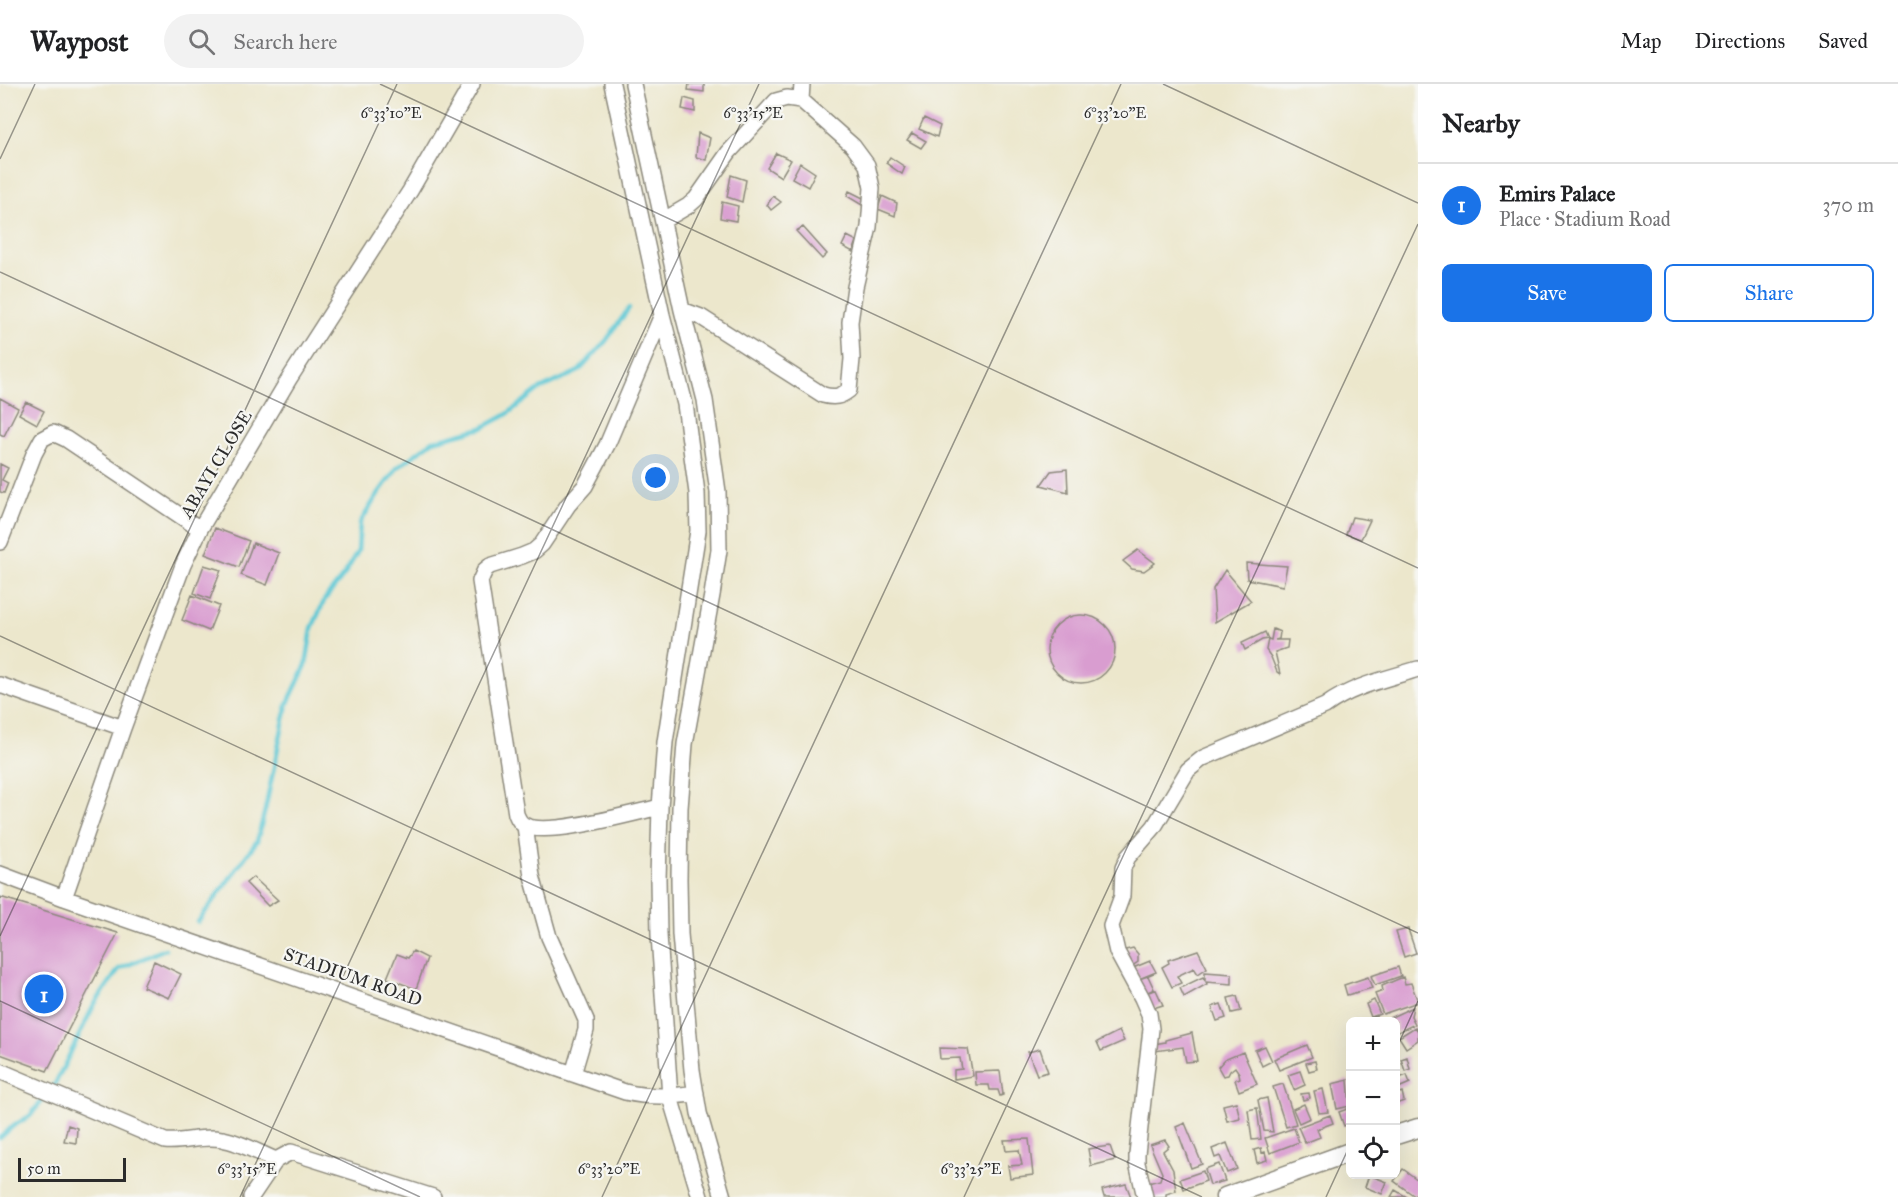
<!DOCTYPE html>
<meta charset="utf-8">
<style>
:root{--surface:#fff;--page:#f2f2f2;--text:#202124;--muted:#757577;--line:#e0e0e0;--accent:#1a73e8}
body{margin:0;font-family:"IM FELL Great Primer",serif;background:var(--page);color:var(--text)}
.controls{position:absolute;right:18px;bottom:18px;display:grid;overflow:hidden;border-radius:9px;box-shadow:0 6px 24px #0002}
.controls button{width:54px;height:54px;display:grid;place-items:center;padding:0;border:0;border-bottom:2px solid var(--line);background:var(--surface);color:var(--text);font:30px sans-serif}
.scale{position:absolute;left:18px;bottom:15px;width:108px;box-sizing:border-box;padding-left:6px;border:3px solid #2b2b2b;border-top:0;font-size:16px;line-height:21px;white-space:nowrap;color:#2b2b2b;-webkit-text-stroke:4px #f6f6f2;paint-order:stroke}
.you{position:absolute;left:656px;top:394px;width:21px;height:21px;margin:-15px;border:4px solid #fff;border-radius:50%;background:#1a73e8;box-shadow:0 0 0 9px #1a73e833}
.badge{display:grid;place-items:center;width:39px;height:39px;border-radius:50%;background:var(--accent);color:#fff;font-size:20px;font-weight:700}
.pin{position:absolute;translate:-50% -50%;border:3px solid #fff;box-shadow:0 2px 6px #0006}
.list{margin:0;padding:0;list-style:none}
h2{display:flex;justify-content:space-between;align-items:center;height:78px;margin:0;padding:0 24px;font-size:26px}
h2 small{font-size:20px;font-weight:400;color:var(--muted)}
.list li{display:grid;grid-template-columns:39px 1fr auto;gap:18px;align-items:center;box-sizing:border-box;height:84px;padding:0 24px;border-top:2px solid var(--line)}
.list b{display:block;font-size:22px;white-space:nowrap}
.list p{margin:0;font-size:20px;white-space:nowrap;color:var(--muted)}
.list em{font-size:20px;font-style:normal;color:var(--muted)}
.actions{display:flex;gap:12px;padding:18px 24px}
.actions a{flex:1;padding:14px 0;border:2px solid var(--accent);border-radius:9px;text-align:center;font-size:21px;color:var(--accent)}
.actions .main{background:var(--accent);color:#fff}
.icon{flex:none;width:33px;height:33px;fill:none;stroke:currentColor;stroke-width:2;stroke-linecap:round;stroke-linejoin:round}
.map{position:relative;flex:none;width:1418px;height:1113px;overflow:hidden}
header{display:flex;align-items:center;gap:36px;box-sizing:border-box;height:84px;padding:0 30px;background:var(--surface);border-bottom:2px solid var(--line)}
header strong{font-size:28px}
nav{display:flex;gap:33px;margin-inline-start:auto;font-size:21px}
.search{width:420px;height:54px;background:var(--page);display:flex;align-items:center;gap:15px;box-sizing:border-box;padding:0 21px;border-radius:33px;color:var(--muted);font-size:22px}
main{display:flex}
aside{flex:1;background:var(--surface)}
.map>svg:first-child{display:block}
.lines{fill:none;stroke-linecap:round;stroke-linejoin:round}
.stream{stroke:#5bc7d4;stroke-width:4.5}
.building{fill:#d99dd0}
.minor-casing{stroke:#8c897c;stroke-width:18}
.major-casing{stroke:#8c897c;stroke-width:21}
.minor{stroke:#fff;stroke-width:15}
.major{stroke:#fff;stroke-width:18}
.ticks{fill:none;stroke:#2b2b2b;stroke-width:1.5;stroke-opacity:0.45}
.labels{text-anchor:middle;stroke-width:4.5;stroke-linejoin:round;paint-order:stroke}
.street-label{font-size:18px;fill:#2b2b2b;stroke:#f6f6f2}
.ticks-label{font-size:15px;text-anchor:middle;fill:#2b2b2b;stroke:#f6f6f2;stroke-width:4.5;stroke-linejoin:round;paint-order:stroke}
</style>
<header>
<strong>Waypost</strong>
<div class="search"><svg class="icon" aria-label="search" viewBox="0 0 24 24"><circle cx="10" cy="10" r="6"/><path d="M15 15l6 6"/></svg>Search here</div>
<nav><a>Map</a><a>Directions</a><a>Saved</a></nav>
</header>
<main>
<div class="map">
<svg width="1418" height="1113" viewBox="0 0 1418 1113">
<rect width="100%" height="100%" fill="#f6f6f2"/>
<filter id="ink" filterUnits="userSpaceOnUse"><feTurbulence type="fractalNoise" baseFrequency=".0167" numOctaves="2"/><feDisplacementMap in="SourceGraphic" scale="12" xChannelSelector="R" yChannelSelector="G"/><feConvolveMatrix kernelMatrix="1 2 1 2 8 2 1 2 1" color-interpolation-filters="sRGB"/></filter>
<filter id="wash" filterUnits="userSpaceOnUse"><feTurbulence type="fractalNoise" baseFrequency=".008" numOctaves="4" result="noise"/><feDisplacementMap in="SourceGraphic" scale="24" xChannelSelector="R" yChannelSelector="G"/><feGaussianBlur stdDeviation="1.35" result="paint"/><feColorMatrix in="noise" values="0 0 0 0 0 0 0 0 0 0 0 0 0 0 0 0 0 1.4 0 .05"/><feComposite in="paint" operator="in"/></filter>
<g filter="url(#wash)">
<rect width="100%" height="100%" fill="#ece7cc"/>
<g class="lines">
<path class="stream" d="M198,838L257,757L265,726L287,621L306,581L312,544L325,515L344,491L358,467L360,439L378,410L397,384L433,357L482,344L506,331L538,306L579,287L606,257L629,224
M0,1054L13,1042L30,1032L55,1000L94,921L119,885L165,865"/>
</g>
<g id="blocks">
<path class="building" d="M689,0H704V8L688,6Z
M684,14L695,17V28L682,25Z
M924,34L940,42L937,53L919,45Z
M698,49L710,54L706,76L696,73Z
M912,49L926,57L921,64L907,56Z
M776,69L791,76L781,93L767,84Z
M890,73L905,83L902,90L886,79Z
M800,79L815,89L808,103L792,94Z
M731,91L746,96L742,118L727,113Z
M849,107L863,114L862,121L847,112Z
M773,112L781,118L771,126L767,121Z
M882,112L897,119L895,132L878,125Z
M722,118L738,122L736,137L720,134Z
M803,143L827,170L822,175L796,147Z
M847,152L857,157L853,168L842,162Z
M0,314L18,324L4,352L0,350Z
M26,318L44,327L37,340L19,330Z
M0,380L8,384L2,396L8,399L4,409L0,408Z
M1067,385L1068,408L1041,401L1051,387Z
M1352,433L1370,436L1361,455L1346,450Z
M215,444L249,457L239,483L205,470Z
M253,459L279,469L267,501L241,491Z
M1138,466L1155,479L1144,487L1132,485L1123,477Z
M1246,479L1287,482L1283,502L1247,495Z
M204,481L221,486L210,515L194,509Z
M1225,486L1251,517L1215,538L1213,505Z
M192,511L219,522L209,547L182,536Z
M1047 565a34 34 0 1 1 68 0a34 34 0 1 1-68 0Z
M1273,545L1280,548L1279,555L1275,556H1288L1287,564L1275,568L1280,590L1277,588L1271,573L1266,566L1268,555L1262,556L1245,566L1242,559L1265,548L1268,555L1271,556Z
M253,793L278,816L268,822L246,799Z
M0,813L118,849L47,987L0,970Z
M1408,845L1416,869L1404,873L1396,848Z
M1133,864L1138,870V878L1129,884L1118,868Z
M1198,866L1207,884L1198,890L1194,884L1177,892L1181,899L1172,903L1162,883L1169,879L1168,876Z
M413,867L427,874L416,905L387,894L397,870L408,874Z
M154,877L181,890L169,914L143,903Z
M1150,877L1156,888L1139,895L1133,884Z
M1398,883L1401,892L1375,901L1371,892Z
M1205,888L1232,890V900L1206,898L1207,900L1184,913L1180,904L1203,893L1205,897Z
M1148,892L1154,905L1148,908L1156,906L1163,921L1150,925L1139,895Z
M1368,893L1372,904L1347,911L1344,901Z
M1403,893L1405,900L1411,899L1418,918L1383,930L1375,910L1383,907L1382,902Z
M1237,912L1241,927L1232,929L1228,914Z
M1374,916L1380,930L1371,933L1366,920Z
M1221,920L1226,934L1217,937L1212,923Z
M1413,923L1411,932L1415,940L1396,949V938H1388L1387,935Z
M1415,943L1418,947V956L1406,964L1399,953Z
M1119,947L1124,957L1101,967L1097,958Z
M1192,949L1197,977L1186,978L1183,963L1155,967L1154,960L1165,958V956Z
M1307,961L1312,973L1279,986L1274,975Z
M1265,962L1272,977L1262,982L1255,966Z
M939,964L968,965L973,992L954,995V986L962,985L960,974L940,975Z
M1040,965L1048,988L1037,991L1028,968Z
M1243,968L1257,1000L1239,1007L1235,996L1240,994L1239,989L1235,983L1230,987L1228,991L1223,992L1218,983L1224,976Z
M1407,973L1410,985L1405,987L1401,975Z
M1315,977L1317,985L1309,987L1306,979Z
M1000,987L1003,1011L1000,1012L998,1006H990L989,1001H976L975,988Z
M1300,987L1305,1001L1294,1006L1288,991Z
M1407,991L1410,999L1396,1005V995Z
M1348,996L1350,1022L1337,1025L1332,1000Z
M1283,1000L1296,1040L1286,1043L1273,1003Z
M1323,1005L1328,1028L1319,1029L1314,1007Z
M1402,1008L1404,1017L1396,1020V1010Z
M1309,1009L1310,1014L1303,1016L1301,1010Z
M1267,1014L1273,1048L1264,1047L1258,1016Z
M1236,1018L1240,1034L1227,1037L1223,1021Z
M1304,1020L1310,1034L1299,1039L1293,1025Z
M1257,1024L1261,1055L1252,1056L1248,1026Z
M1350,1024V1039L1344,1042L1339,1028Z
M1330,1031L1333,1039L1317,1045L1320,1053L1305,1059L1298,1043Z
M1185,1039L1202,1080L1191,1084L1176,1043Z
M68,1041L77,1044L76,1059L64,1057Z
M1294,1044L1299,1058L1270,1069L1265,1054Z
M1029,1055L1033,1091L1010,1094L1008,1082L1022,1081L1019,1066L1006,1067L1004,1056Z
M1165,1056L1169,1062L1163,1067L1173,1086L1176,1107L1166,1110V1113H1150L1144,1100L1160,1096L1162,1089L1150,1061Z
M1227,1059L1237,1085L1227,1089L1220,1072L1215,1074L1212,1065Z
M1110,1062L1115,1076L1091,1082L1088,1065Z
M1261,1064L1262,1069L1265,1068L1267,1076L1257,1079L1254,1066Z
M1219,1080L1225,1097L1210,1101L1205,1085Z
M1403,1085L1418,1096L1416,1113L1394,1097Z
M1203,1087L1206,1097L1184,1105L1180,1095Z
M1369,1091L1387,1098L1382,1110L1365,1103Z
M1126,1100L1131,1113H1104L1102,1106Z
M1395,1106L1407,1113H1391Z"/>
</g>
</g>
<g filter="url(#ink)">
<use href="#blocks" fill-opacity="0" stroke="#8c897c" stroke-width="1.5"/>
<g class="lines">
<defs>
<path id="minor" d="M612,0L662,231L685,320L697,409L698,447L665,658L660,723L658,795L659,851L670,1013L700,1113
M633,0L682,226L705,316L718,408L719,466L712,511L685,660L680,724L679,795L680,850L692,986L699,1029L723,1113
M801,16L802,0
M664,136L688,122L696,115L729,68L776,17L787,14L801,16L853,62L867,81L872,104L869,143L855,203L850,238L852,275L849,306C840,313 834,314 823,311L701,233L682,226
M0,458L34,370L42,355L53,349L66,355L200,445
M0,601L123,644
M660,723C633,729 545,754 524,741C520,739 518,735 516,730L480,497L485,486L490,482L522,472L534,467L542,460L568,421L585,402L607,361L662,231
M525,742L532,792L549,853L586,936V946L573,990
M0,790L64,814L625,1008C650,1014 672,1013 696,1009
M64,814L123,644L183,481L200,445L289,295L410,107L472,0
M0,987L165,1057C184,1059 203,1051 222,1055C240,1058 259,1069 276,1076
M251,1113L276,1076L291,1068L433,1113
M1145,1113L1137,1079V1070L1151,945L1149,930L1142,914L1117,868L1111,842L1122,812L1123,784L1128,773L1154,743L1188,686L1203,674L1325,622C1352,602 1386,595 1418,585"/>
<path id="major" d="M1396,1051L1418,1044
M1225,1113L1350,1068"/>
</defs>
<use href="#minor" class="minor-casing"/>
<use href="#major" class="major-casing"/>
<use href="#minor" class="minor"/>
<use href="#major" class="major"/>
</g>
</g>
<path class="ticks" d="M380,0L1418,484M1163,0L1418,119M0,75L35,0M0,188L1418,849M0,552L1202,1113M0,852L397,0M0,917L420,1113M1396,965L1418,917M240,1113L759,0M602,1113L1121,0M964,1113L1418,140M1326,1113L1350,1061"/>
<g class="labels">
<g class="street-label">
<text transform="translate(216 380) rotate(-59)" y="6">ABAYI CLOSE</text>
<text transform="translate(353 893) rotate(19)" y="6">STADIUM ROAD</text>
</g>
</g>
<g class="ticks-label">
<text x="391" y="34">6°33'10"E</text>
<text x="753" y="34">6°33'15"E</text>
<text x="1115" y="34">6°33'20"E</text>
<text x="971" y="1090">6°33'25"E</text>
<text x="247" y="1090">6°33'15"E</text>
<text x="609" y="1090">6°33'20"E</text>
</g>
</svg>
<div class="controls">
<button>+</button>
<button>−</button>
<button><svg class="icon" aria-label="locate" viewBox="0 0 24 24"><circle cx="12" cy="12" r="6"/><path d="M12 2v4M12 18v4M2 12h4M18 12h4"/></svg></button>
</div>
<div class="scale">50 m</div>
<div class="you"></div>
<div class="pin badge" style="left:44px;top:910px">1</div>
</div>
<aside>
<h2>Nearby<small></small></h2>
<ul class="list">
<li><span class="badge">1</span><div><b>Emirs Palace</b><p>Place · Stadium Road</p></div><em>370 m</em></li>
</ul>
<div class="actions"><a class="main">Save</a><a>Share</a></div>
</aside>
</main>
